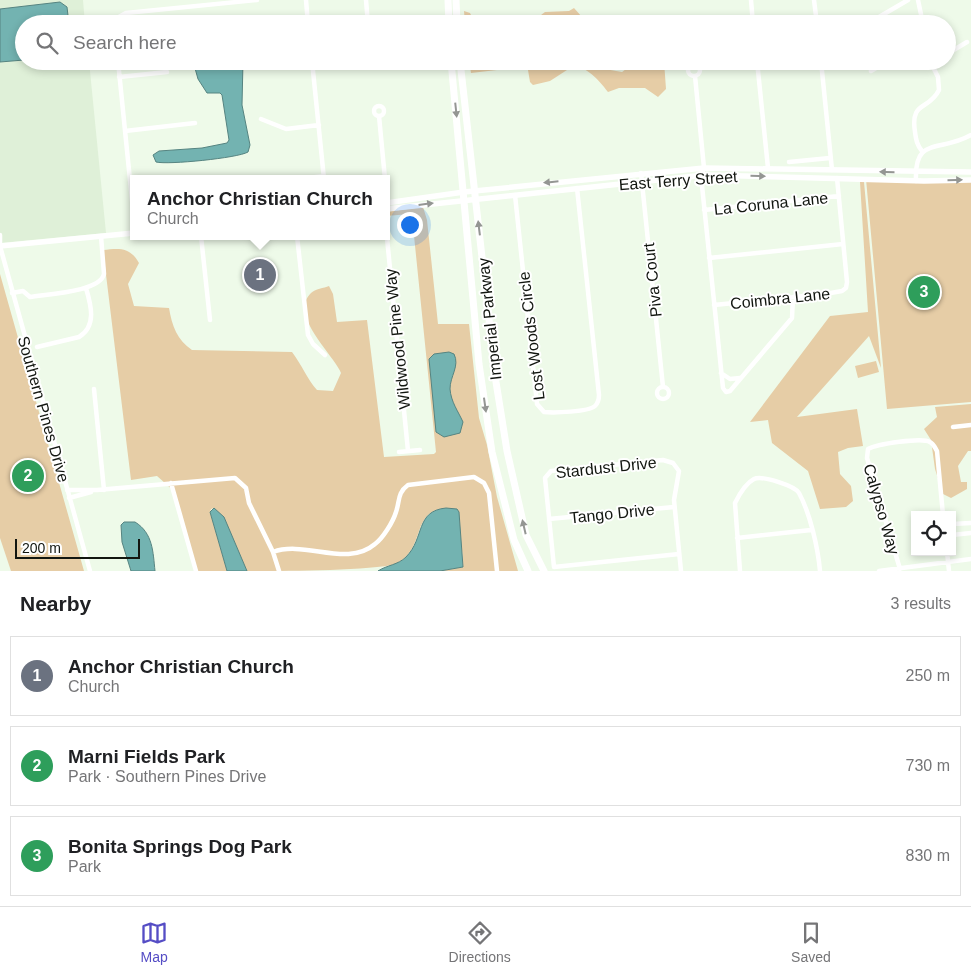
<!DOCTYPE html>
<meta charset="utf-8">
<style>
:root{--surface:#fff;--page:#f6f6f6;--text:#202124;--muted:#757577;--line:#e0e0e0;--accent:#554dc5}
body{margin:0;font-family:Arial,sans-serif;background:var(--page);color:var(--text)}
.controls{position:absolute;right:15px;bottom:15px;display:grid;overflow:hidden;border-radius:0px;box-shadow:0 2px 8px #0003}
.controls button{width:45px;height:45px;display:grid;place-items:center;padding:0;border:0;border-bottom:1px solid var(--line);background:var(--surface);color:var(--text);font:25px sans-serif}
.scale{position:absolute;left:15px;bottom:12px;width:125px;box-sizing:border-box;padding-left:5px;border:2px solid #121610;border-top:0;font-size:14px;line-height:18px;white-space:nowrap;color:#121610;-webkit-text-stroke:4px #fff;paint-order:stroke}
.you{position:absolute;left:409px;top:224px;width:18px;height:18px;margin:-12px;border:4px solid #fff;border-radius:50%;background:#1a73e8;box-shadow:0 0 0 8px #1a73e833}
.badge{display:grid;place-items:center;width:32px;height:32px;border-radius:50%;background:var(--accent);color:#fff;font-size:16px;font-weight:700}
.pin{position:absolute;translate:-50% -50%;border:2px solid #fff;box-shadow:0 1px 5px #0006}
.popup{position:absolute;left:130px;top:175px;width:260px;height:65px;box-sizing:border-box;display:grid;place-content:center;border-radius:0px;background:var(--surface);filter:drop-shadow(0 1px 4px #0005);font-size:16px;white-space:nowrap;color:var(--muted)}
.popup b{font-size:19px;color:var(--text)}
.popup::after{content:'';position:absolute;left:50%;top:100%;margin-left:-10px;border:10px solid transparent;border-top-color:var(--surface)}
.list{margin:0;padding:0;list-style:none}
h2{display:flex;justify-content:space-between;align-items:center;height:65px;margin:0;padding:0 20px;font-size:21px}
h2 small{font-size:16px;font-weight:400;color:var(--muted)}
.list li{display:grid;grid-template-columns:32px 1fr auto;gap:15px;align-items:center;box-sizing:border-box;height:80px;margin:0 10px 10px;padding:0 10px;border:1px solid var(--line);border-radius:0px}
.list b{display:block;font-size:19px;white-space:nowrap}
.list p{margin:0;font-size:16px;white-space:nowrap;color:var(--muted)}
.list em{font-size:16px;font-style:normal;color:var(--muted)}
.icon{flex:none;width:28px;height:28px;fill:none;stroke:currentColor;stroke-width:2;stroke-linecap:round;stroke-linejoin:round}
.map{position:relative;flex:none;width:971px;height:571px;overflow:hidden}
.search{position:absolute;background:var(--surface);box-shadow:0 2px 8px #0003;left:15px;right:15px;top:15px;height:55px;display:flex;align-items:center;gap:12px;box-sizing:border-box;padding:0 18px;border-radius:28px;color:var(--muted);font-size:19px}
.sheet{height:335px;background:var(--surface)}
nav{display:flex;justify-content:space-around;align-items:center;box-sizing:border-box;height:70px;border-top:1px solid var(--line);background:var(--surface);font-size:14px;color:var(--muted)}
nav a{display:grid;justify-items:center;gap:2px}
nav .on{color:var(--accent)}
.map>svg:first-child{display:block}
.built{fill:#dff0d8}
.green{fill:#e6cda6}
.water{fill:#73b3b1;stroke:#568481}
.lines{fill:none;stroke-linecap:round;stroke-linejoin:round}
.minor{stroke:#fff;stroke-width:4.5}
.tertiary{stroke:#fff;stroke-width:5.5}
.primary{stroke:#fff;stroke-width:7}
.oneway{fill:#949693}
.labels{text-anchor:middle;stroke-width:4;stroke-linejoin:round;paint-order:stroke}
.street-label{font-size:16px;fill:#121610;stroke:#fff}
</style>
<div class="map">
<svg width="971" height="571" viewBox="0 0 971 571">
<rect width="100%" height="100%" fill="#eefae9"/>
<path class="built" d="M0,0H83L85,24H24V61H89L106,233L0,243Z"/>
<path class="green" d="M574,8L582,17L584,24H529L545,12L569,11Z
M464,11L470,13L475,23L479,24H465Z
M469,61H591L599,68L622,72L637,61H664L666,89L658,97L645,88H619L608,92C598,79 585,64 567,66V70L550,81L533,85L530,82L528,70L523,67L471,73Z
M866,179L971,180V402L887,409Z
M860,182H864L881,368L869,336L797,417L857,409L863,446L848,448L838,452L840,474L851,486L853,501L846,507L820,509L808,471L772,443L768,420L750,422L830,316L868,312Z
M423,207L427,220L438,324H469L479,418L487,445L497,497L518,571H440L463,567C463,540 458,532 446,508C410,511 427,548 396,564C370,571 281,571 247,571L225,521L214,508L211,509L210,512L227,571H195L174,491L157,476L131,480L103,250C120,248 130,247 139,263L128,284L134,306L169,308C172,326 177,340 192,350L292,352C302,365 307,379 317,390L333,391L341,373C334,355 288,315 311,293C315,289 324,288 329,286L333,294L337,322L367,320L384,457L434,454L436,452L412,216L410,214L386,216V212Z
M0,274L84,571H11L0,538Z
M876,361L879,372L858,378L855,366Z
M971,404V451H968L958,466L961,482H967V489L951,498L943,494L935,469L931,440L924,429L937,417L935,407Z"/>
<path class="water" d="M60,2L67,7L69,24H24V60L0,62V9Z
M193,61H243L242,105L250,145L248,152C238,158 168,165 156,162L153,155L159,151L202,148L227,143L229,140L222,95L220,93H207L198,79Z
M449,352L454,354C460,366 450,376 450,389C451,402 458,411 463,422L460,433L444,437L436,432L429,359L434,354Z
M214,508L224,517L247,571H227L210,512Z
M446,508L457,509L459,512L463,567L440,571H378C387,565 398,565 406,557C425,538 415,511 446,508Z
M124,522H135C153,533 153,552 155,571H131L122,542L121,525Z"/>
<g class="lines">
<path class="minor" d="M306,0L308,24
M366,0L368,24
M751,0L753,24
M814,0L817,24
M918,0L923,24
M114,24L117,18L126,13L257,0
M884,24L879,17L908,0
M947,54L967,42
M118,61L134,220
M312,61L324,179
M757,61L768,168
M821,61L832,170
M688 70a6 6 0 1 1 12 0a6 6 0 1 1-12 0Z
M264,66L311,61
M871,71L888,61
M695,76L704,168L701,176L723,388L726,392L730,391L792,318L793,297
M119,77L167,72
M374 111a5 5 0 1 1 10 0a5 5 0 1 1-10 0Z
M379,116L385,179
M261,119L286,129L319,125
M125,131L195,123
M922,151C917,145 916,140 915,132C910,100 929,111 939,90L938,77L930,61
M789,162L830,158
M641,173L663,387
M300,179L324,176
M916,181C914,135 940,153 971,135
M386,191L388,209
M515,195L537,404L544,412C553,413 589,412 595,406C598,403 599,400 599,395L577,188
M704,210L839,196
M386,228L408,451
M0,235V246
M201,236L210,320
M297,236L308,335L313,344L325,355
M0,246L90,571
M709,258L843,244
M12,293L23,291L30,297C47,294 100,292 104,274L101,236
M714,305L825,294L842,291L846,288L847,282L837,178
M37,347L79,337C97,326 91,305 86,288
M721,373L730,379L740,378
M657 393a6 6 0 1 1 12 0a6 6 0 1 1-12 0Z
M94,389L104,490
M953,427L971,425
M399,452L420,450
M171,483L196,571
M67,490H97L235,478L246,488L249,503L273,552L279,571
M69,498L91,492
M549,519L674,507
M952,524L971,523
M952,535L971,533
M737,538L811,530
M273,552C305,540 347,568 375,544C383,538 393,522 396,512C400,501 397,493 408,485L474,477L484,483L489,493L497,571
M947,552L949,571
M679,554L554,567L545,478L551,471L663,460L673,463L679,471L674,500L681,571
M900,569L867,458L868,449C877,444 922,437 930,442C934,444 935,448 937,451L943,515
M740,571L735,503C739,495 746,483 754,479C762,475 795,486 799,493C810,513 818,548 820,571
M879,571L971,559"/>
<path class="tertiary" d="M386,203L464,192L704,168L971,172
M386,209L705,175L924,181L971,180
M0,246L134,233"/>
<path class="primary" d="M448,0L449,24
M456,0L457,24
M451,61L479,364L492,452L514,540L528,571
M460,61L496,382L507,451L526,535L544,571"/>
</g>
<defs><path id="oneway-solid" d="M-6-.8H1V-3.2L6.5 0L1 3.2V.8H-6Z" transform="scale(1.25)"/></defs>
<g class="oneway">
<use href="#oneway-solid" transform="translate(456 110) rotate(84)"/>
<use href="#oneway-solid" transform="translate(887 172) rotate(-179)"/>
<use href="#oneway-solid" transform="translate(758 176) rotate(2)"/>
<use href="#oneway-solid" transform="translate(955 180) rotate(-2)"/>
<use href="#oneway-solid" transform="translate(551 182) rotate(174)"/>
<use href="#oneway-solid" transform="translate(426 204) rotate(-7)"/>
<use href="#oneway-solid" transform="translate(479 228) rotate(-97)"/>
<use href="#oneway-solid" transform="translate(485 405) rotate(82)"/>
<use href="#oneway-solid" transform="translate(524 527) rotate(-103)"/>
</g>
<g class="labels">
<g class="street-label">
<text transform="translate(678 180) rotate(-4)" y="6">East Terry Street</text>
<text transform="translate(771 203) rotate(-6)" y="6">La Coruna Lane</text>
<text transform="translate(652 280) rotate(-96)" y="6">Piva Court</text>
<text transform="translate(780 298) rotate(-6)" y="6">Coimbra Lane</text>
<text transform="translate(489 319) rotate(-96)" y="6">Imperial Parkway</text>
<text transform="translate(531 336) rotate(-97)" y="6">Lost Woods Circle</text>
<text transform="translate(397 339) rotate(-96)" y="6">Wildwood Pine Way</text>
<text transform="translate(44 409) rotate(74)" y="6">Southern Pines Drive</text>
<text transform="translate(606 467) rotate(-6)" y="6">Stardust Drive</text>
<text transform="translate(882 509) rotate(74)" y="6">Calypso Way</text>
<text transform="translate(612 513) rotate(-6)" y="6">Tango Drive</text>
</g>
</g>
</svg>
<div class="controls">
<button><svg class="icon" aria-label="locate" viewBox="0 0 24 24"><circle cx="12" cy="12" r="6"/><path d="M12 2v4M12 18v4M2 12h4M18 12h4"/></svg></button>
</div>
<div class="scale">200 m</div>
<div class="you"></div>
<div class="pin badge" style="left:260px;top:275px;background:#6b7280">1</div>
<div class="popup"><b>Anchor Christian Church</b>Church</div>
<div class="pin badge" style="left:28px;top:476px;background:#2e9e5b">2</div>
<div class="pin badge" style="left:924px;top:292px;background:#2e9e5b">3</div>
<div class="search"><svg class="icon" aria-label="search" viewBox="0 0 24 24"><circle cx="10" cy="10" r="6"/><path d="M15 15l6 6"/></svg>Search here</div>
</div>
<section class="sheet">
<h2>Nearby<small>3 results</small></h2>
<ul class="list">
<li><span class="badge" style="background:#6b7280">1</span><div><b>Anchor Christian Church</b><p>Church</p></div><em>250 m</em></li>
<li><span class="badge" style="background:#2e9e5b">2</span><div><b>Marni Fields Park</b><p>Park · Southern Pines Drive</p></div><em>730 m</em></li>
<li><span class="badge" style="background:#2e9e5b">3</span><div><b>Bonita Springs Dog Park</b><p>Park</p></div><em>830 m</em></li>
</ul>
</section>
<nav>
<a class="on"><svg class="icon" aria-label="map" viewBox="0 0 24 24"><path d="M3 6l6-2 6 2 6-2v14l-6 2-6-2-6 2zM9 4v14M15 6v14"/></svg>Map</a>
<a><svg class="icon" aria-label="directions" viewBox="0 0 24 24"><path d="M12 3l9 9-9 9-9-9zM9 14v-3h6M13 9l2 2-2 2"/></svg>Directions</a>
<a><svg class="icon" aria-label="saved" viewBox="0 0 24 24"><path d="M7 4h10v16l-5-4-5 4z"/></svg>Saved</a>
</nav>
